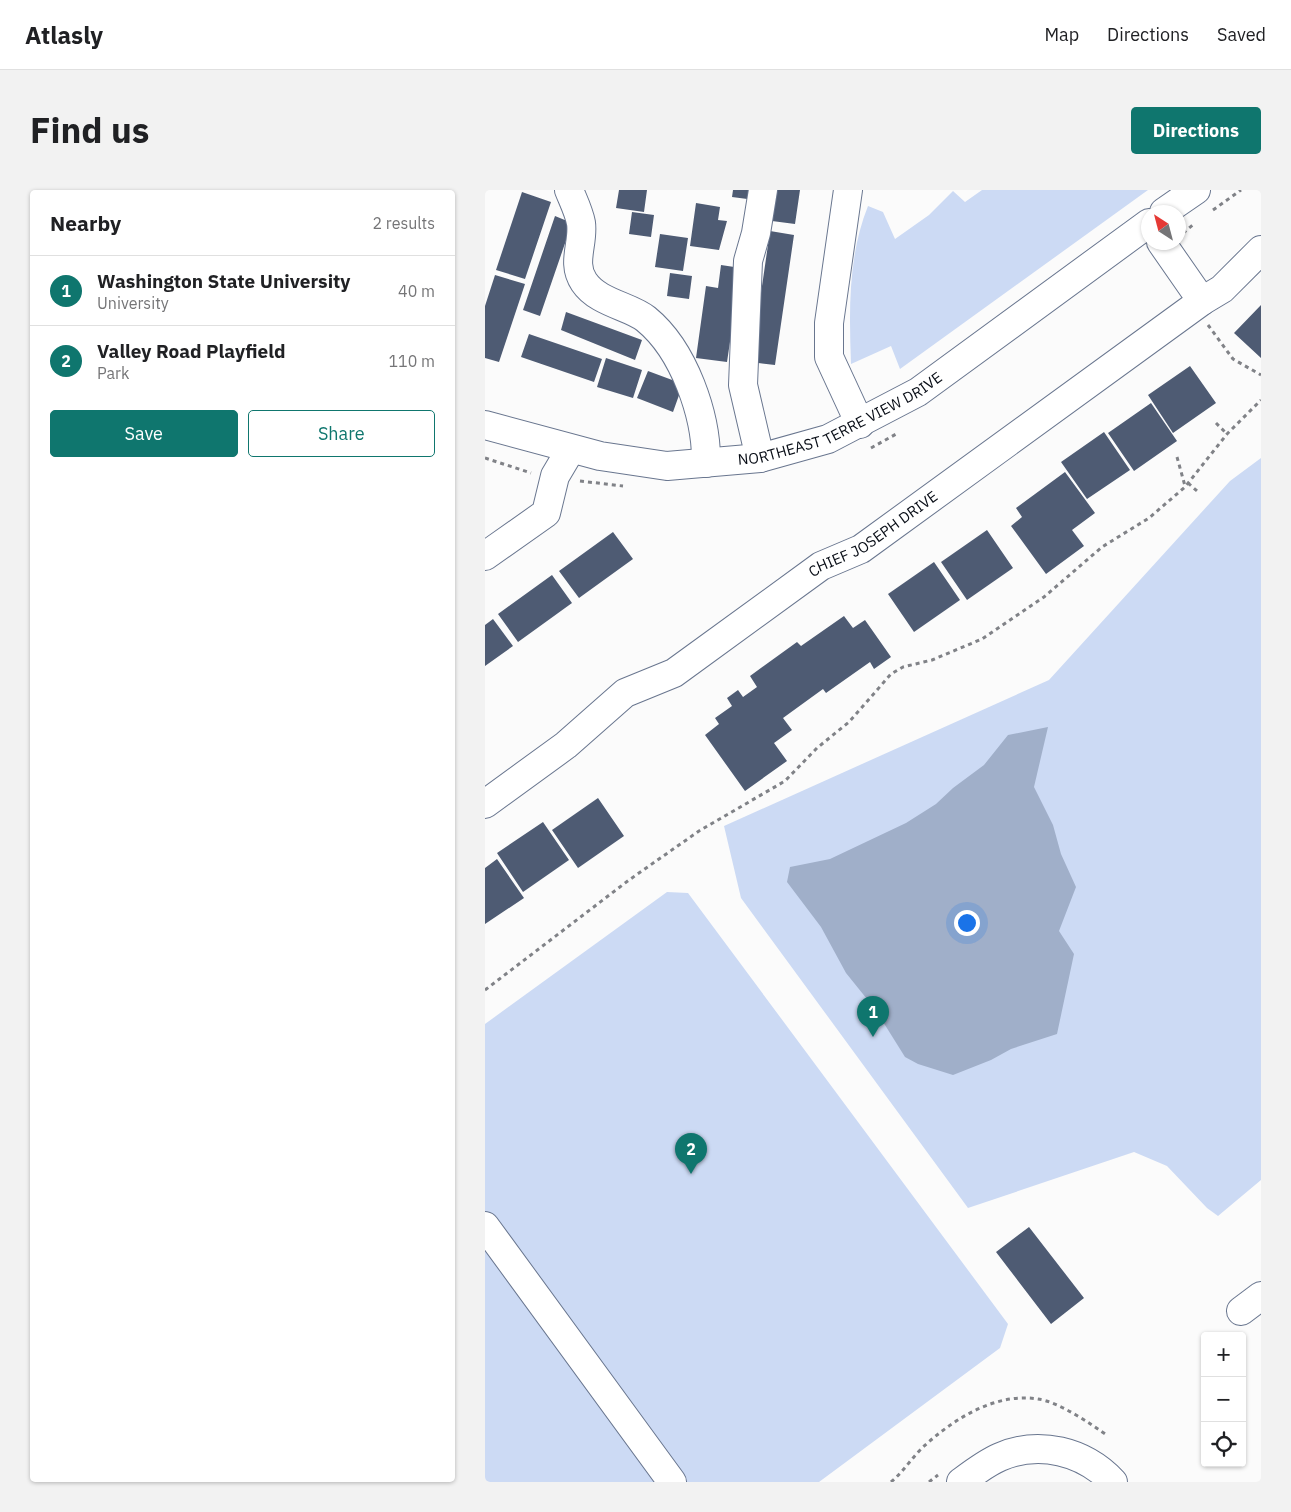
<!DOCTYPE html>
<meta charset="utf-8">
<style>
:root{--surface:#fff;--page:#f2f2f2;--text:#202124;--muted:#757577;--line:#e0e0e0;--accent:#0f766e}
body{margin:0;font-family:"IBM Plex Sans",sans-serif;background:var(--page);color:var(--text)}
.controls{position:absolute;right:15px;bottom:15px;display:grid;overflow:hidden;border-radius:5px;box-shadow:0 1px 4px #0004}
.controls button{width:45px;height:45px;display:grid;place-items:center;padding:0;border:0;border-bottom:1px solid var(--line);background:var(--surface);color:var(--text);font:25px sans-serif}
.compass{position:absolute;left:656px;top:15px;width:45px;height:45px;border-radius:50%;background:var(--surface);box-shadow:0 1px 4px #0004;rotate:324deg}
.you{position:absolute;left:481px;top:732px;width:18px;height:18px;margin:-12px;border:4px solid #fff;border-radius:50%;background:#1a73e8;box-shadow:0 0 0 8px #1a73e833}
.badge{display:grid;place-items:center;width:32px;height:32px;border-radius:50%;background:var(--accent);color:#fff;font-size:16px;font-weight:700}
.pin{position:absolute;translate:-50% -41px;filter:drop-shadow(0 1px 2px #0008)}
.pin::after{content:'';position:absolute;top:26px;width:18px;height:15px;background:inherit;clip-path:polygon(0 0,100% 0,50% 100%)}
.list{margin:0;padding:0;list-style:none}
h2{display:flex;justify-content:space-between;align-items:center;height:65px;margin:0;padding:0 20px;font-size:21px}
h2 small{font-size:16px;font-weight:400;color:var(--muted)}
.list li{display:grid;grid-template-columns:32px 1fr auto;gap:15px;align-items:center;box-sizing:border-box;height:70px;padding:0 20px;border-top:1px solid var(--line)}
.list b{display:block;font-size:19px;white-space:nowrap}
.list p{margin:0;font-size:16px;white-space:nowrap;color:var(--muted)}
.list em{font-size:16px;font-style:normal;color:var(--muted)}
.actions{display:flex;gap:10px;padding:15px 20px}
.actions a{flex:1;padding:11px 0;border:1px solid var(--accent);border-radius:5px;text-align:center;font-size:18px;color:var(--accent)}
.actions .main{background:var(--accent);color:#fff}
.icon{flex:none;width:28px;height:28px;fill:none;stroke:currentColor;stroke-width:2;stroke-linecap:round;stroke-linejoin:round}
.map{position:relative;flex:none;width:776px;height:1292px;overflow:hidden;border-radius:5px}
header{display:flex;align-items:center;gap:30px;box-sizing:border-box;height:70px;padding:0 25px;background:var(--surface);border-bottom:1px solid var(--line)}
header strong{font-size:24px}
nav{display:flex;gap:28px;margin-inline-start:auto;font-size:18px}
.intro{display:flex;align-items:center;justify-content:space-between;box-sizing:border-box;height:120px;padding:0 30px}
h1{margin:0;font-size:35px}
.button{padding:12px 22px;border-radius:5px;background:var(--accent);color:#fff;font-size:18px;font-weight:700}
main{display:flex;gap:30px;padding:0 30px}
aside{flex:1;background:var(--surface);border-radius:5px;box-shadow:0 1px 4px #0004}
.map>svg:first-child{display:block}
.green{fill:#ccdaf4}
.water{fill:#a0afc9}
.building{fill:#4e5b73}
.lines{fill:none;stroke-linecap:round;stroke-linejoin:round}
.minor-casing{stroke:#69768f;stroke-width:30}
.major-casing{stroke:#69768f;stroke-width:30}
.path{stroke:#808287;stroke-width:3;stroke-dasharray:4 4;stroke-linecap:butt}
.minor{stroke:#fff;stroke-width:28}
.major{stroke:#fff;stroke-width:28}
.labels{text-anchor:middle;stroke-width:5;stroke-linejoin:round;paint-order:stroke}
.street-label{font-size:15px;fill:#080d16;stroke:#fff}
</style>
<header>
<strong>Atlasly</strong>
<nav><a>Map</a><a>Directions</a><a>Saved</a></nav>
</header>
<div class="intro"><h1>Find us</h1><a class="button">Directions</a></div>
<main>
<aside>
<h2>Nearby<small>2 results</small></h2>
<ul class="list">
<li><span class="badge">1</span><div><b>Washington State University</b><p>University</p></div><em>40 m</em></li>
<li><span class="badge">2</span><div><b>Valley Road Playfield</b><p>Park</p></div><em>110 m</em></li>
</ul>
<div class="actions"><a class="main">Save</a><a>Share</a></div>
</aside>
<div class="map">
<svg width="776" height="1292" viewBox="0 0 776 1292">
<rect width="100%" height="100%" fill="#fbfbfb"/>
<path class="green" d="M497,0H663L415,179L406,156L366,174C364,120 363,66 383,16L398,22L410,49L444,25L468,1L480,12Z
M776,268V990L733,1026L722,1018L682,976L649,962L483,1018L256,708L239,636L564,490L745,291Z
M182,702L203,703L523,1134L515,1158L334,1292H0V834Z"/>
<path class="water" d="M563,537L549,597L568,635L576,664L591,697L574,741L589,764L572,844L526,859L506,870L468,885L433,874L420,867L390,819L361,783L336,737L302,692L305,677L345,669L421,633L451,614L468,598L499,575L523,545Z"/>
<path class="building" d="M134,0H162L159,22L131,18Z
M248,0H271L270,10L247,7Z
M291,0H315L310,34L287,31Z
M37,2L66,12L40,89L11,80Z
M211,13L235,17L233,30L242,31L234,60L205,56Z
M147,22L169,25L166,47L144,44Z
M70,26L87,33L55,126L38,120Z
M285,41L309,45L290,175L266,172Z
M175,44L203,48L198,81L170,77Z
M236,75L256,78L242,172L211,168L221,96L233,98Z
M185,83L207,86L204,109L182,106Z
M10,85L40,94L14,172L0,168V116Z
M776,115V168L749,143Z
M81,122L157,150L150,170L76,140Z
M44,144L117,169L109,192L36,167Z
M121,168L157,180L148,208L112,197Z
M705,176L731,213L688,243L663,205Z
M163,181L198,194L188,222L152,208Z
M666,213L692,251L649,281L623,243Z
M619,242L645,280L602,309L576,272Z
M580,282L610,323L587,340L599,356L561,384L526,336L537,327L531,318Z
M502,340L528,378L482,410L456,372Z
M128,342L148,369L94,408L74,381Z
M449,372L475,410L429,442L403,404Z
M67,385L87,413L33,452L13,424Z
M359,426L368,438L380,430L406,467L389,479L385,472L341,503L338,499L298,528L307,540L289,553L302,571L260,601L220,545L234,534L230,528L247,516L242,508L253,500L258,507L272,497L265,486L312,452L316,456Z
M8,429L28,456L0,476V435Z
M113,608L139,646L93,678L67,640Z
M58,632L84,670L38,702L12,663Z
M12,669L39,708L0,734V678Z
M544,1037L599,1108L566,1134L511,1062Z"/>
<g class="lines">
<defs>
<g id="minor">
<path d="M84,0C88,10 94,22 96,33C99,53 86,73 99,92C113,113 145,116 161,129C199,160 222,226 221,273"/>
<path d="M363,0L344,133V167L375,234"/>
<path d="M717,111L737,99L776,60"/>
<path d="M275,268L258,195L263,71L271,43L278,0"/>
<path d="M0,366L61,323L70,286L86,259"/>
<path id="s1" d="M0,614L81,555L140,503L189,483L336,376L376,359L717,111L676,52"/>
<path d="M0,1036L187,1292"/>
<path d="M756,1121L776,1106"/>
<path d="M476,1292C488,1283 501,1273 515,1267C554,1250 599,1261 628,1292"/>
</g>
<g id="major">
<path d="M679,22L711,0"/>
<path id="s2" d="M0,235L115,266L182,276L275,268L343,249L433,202L664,33"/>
</g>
</defs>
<use href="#minor" class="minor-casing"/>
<use href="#major" class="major-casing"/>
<path class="path" d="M728,20L756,0
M698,43L709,34
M723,135L748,169L776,185
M731,233L742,244
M386,258L413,243
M692,267L700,296
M0,268L46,283
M95,291L138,296
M703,293L712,301
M0,800L144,690L214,641L300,591L332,558L364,532L406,484L418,477L447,470L497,449L559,407L617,357L664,328L700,297L742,244L776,210
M406,1292C418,1282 426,1269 437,1258C467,1230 510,1202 553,1209C574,1212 606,1234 623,1246
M444,1292L453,1285"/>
<use href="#minor" class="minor"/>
<use href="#major" class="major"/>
</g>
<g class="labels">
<g class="street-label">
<text dy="5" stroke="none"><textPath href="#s2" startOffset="369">NORTHEAST TERRE VIEW DRIVE</textPath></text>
<text dy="5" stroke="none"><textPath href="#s1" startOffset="475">CHIEF JOSEPH DRIVE</textPath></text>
</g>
</g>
</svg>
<div class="controls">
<button>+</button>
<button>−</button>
<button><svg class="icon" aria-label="locate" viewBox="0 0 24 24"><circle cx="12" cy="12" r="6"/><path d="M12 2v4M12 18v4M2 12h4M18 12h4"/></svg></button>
</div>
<svg class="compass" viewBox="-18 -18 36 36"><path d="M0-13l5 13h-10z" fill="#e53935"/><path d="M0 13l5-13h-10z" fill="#757577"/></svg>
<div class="you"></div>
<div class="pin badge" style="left:388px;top:847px">1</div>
<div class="pin badge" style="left:206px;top:984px">2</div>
</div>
</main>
